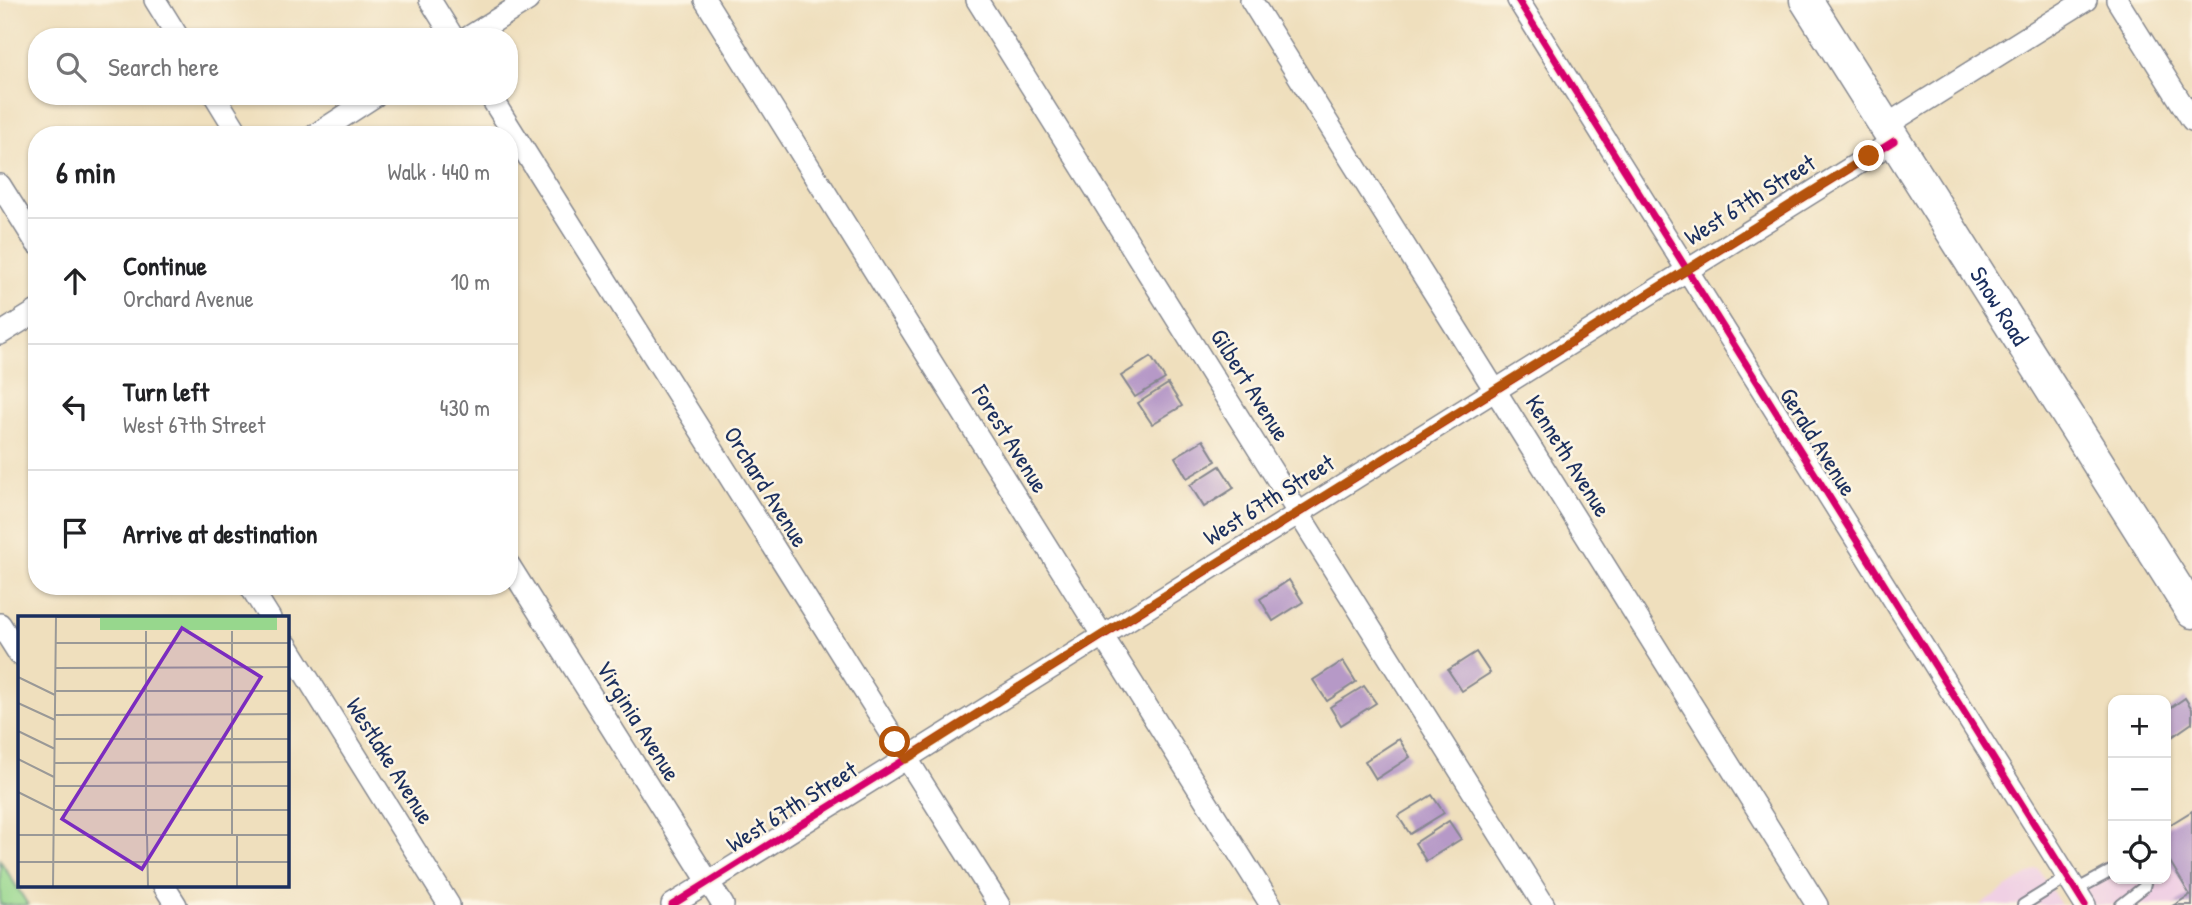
<!DOCTYPE html>
<meta charset="utf-8">
<style>
:root{--surface:#fff;--page:#f2f2f2;--text:#202124;--muted:#757577;--line:#e0e0e0}
body{margin:0;font-family:"Patrick Hand",sans-serif;background:var(--page);color:var(--text)}
.controls{position:absolute;right:21px;bottom:21px;display:grid;overflow:hidden;border-radius:14px;box-shadow:0 2px 5px #0004}
.controls button{width:63px;height:63px;display:grid;place-items:center;padding:0;border:0;border-bottom:2px solid var(--line);background:var(--surface);color:var(--text);font:35px sans-serif}
.stop{position:absolute;width:21px;height:21px;margin:-16px;border:5px solid #b45309;border-radius:50%;background:#fff}
.stop.end{background:#b45309;border-color:#fff;box-shadow:0 2px 7px #0008}
.list{margin:0;padding:0;list-style:none}
h2{display:flex;justify-content:space-between;align-items:center;height:91px;margin:0;padding:0 28px;font-size:30px}
h2 small{font-size:23px;font-weight:400;color:var(--muted)}
.list li{display:grid;grid-template-columns:46px 1fr auto;gap:21px;align-items:center;box-sizing:border-box;height:126px;padding:0 28px;border-top:2px solid var(--line)}
.list b{display:block;font-size:26px;white-space:nowrap}
.list p{margin:0;font-size:23px;white-space:nowrap;color:var(--muted)}
.list em{font-size:23px;font-style:normal;color:var(--muted)}
.icon{flex:none;width:38px;height:38px;fill:none;stroke:currentColor;stroke-width:2;stroke-linecap:round;stroke-linejoin:round}
.map{position:relative;flex:none;width:2192px;height:905px;overflow:hidden}
.search{position:absolute;background:var(--surface);box-shadow:0 2px 5px #0004;left:28px;top:28px;width:490px;height:77px;display:flex;align-items:center;gap:18px;box-sizing:border-box;padding:0 24px;border-radius:28px;color:var(--muted);font-size:26px}
.panel{position:absolute;background:var(--surface);box-shadow:0 2px 5px #0004;left:28px;top:126px;width:490px;height:469px;border-radius:28px}
.map>svg:first-child{display:block}
.built{fill:#f0d0e4}
.green{fill:#97d78d;stroke:#598376;stroke-width:2}
.building{fill:#b699c7}
.lines{fill:none;stroke-linecap:round;stroke-linejoin:round}
.service-casing{stroke:#85878e;stroke-width:14}
.minor-casing{stroke:#85878e;stroke-width:24}
.primary-casing{stroke:#85878e;stroke-width:35}
.service{stroke:#fff;stroke-width:10}
.minor{stroke:#fff;stroke-width:21}
.primary{stroke:#fff;stroke-width:32}
.cycleway-casing{stroke:#fcf5e5;stroke-width:11}
.cycleway{stroke:#d6006c;stroke-width:7}
.route{stroke:#b45309;stroke-width:9}
.labels{text-anchor:middle;stroke-width:5;stroke-linejoin:round;paint-order:stroke}
.street-label{font-size:24px;fill:#1b2f5e;stroke:#fcf5e5}
.inset-road{fill:none;stroke:#9a9997;stroke-width:2}
.view{fill:#7b2cbf;fill-opacity:0.15;stroke:#7b2cbf;stroke-width:3.5}
.inset-edge{fill:none;stroke:#1b2f5e;stroke-width:3.5}
</style>
<div class="map">
<svg width="2192" height="905" viewBox="0 0 2192 905">
<rect width="100%" height="100%" fill="#fcf5e5"/>
<filter id="ink" filterUnits="userSpaceOnUse"><feTurbulence type="fractalNoise" baseFrequency=".0143" numOctaves="2"/><feDisplacementMap in="SourceGraphic" scale="14" xChannelSelector="R" yChannelSelector="G"/><feConvolveMatrix kernelMatrix="1 2 1 2 8 2 1 2 1" color-interpolation-filters="sRGB"/></filter>
<filter id="wash" filterUnits="userSpaceOnUse"><feTurbulence type="fractalNoise" baseFrequency=".00686" numOctaves="4" result="noise"/><feDisplacementMap in="SourceGraphic" scale="28" xChannelSelector="R" yChannelSelector="G"/><feGaussianBlur stdDeviation="1.57" result="paint"/><feColorMatrix in="noise" values="0 0 0 0 0 0 0 0 0 0 0 0 0 0 0 0 0 1.4 0 .05"/><feComposite in="paint" operator="in"/></filter>
<g filter="url(#wash)">
<rect width="100%" height="100%" fill="#efdfbd"/>
<path class="built" d="M2192,809V905H2080L2068,886L2113,858V879H2166V825Z
M2038,868L2061,905H1980Z"/>
<path class="green" d="M0,860L28,905H0Z"/>
<g id="blocks">
<path class="building" d="M1151,357L1165,379L1135,397L1121,376Z
M1168,384L1182,406L1152,424L1138,403Z
M1203,440L1216,461L1187,478L1175,457Z
M1220,466L1234,488L1204,507L1190,485Z
M1289,580L1303,602L1273,621L1260,599Z
M1476,652L1490,673L1462,691L1448,670Z
M1343,661L1356,682L1327,701L1313,680Z
M1364,686L1376,703L1341,725L1330,707Z
M2185,698L2192,709V723L2166,741V711Z
M1399,739L1410,757L1376,779L1365,761Z
M1432,795L1444,813L1410,834L1398,816Z
M2192,811V905H2174L2190,895L2166,855V827Z
M1449,821L1461,839L1426,861L1415,843Z"/>
</g>
</g>
<g filter="url(#ink)">
<use href="#blocks" fill-opacity="0" stroke="#85878e" stroke-width="2"/>
<g class="lines">
<defs>
<path id="service" d="M2076,890L2113,870
M2023,905L2068,877
M2121,905L2144,887L2146,879"/>
<path id="minor" d="M155,0L178,37
M430,0L453,37
M705,0L1271,905
M977,0L1544,905
M1251,0L1817,905
M1518,0L2085,905
M2117,0L2192,120
M469,37L528,0
M215,96L239,135
M490,96L999,905
M1885,126L2086,0
M315,135L375,96
M0,185L37,244
M0,334L37,311
M509,565L723,905
M250,586L270,618
M0,624L19,654
M287,645L449,905
M164,886L176,905
M672,905L1894,141"/>
<g id="primary">
<path id="s1" d="M1806,0L2192,612"/>
</g>
</defs>
<use href="#service" class="service-casing"/>
<use href="#minor" class="minor-casing"/>
<use href="#primary" class="primary-casing"/>
<use href="#service" class="service"/>
<use href="#minor" class="minor"/>
<use href="#primary" class="primary"/>
<defs>
<path id="cycleway" d="M1518,0L2085,905
M672,905L1894,141"/>
</defs>
<use href="#cycleway" class="cycleway-casing"/>
<use href="#cycleway" class="cycleway"/>
</g>
</g>
<g class="lines" filter="url(#ink)">
<path class="route" d="M895,742L906,759L919,751L1102,635L1869,156"/>
</g>
<g class="labels">
<g class="street-label">
<text transform="translate(1750 200) rotate(-32)" y="8">West 67th Street</text>
<text dy="8" stroke="none"><textPath href="#s1" startOffset="362">Snow Road</textPath></text>
<text transform="translate(1250 385) rotate(58)" y="8">Gilbert Avenue</text>
<text transform="translate(1010 439) rotate(58)" y="8">Forest Avenue</text>
<text transform="translate(1818 442) rotate(58)" y="8">Gerald Avenue</text>
<text transform="translate(1568 456) rotate(58)" y="8">Kenneth Avenue</text>
<text transform="translate(766 487) rotate(58)" y="8">Orchard Avenue</text>
<text transform="translate(1269 500) rotate(-32)" y="8">West 67th Street</text>
<text transform="translate(638 721) rotate(58)" y="8">Virginia Avenue</text>
<text transform="translate(390 761) rotate(58)" y="8">Westlake Avenue</text>
<text transform="translate(792 807) rotate(-32)" y="8">West 67th Street</text>
</g>
</g>
<g transform="translate(18 616)">
<rect width="271" height="271" fill="#efdfbd"/>
<path d="M82,0H259V14H82Z" fill="#97d78d"/>
<path class="inset-road" d="M38,1H82M214,15V219M37,27H272M37,52L272,51M0,61L37,79M37,75H272M0,87L37,104M37,99L272,98M0,115L37,133M37,123H272M0,143L36,161M37,147L272,146M36,170H272M0,176L36,194H272M0,219H272M128,219V15M129,219L130,271M219,219V271M0,246H272M35,271L38,0"/>
<path class="view" d="M164,12L243,61L124,253L44,203Z"/>
<rect width="271" height="271" class="inset-edge"/>
</g>
</svg>
<div class="controls">
<button>+</button>
<button>−</button>
<button><svg class="icon" aria-label="locate" viewBox="0 0 24 24"><circle cx="12" cy="12" r="6"/><path d="M12 2v4M12 18v4M2 12h4M18 12h4"/></svg></button>
</div>
<div class="stop" style="left:895px;top:742px"></div>
<div class="stop end" style="left:1869px;top:156px"></div>
<div class="search"><svg class="icon" aria-label="search" viewBox="0 0 24 24"><circle cx="10" cy="10" r="6"/><path d="M15 15l6 6"/></svg>Search here</div>
<section class="panel">
<h2>6 min<small>Walk · 440 m</small></h2>
<ul class="list">
<li><svg class="icon" aria-label="ahead" viewBox="0 0 24 24"><path d="M12 20V5M6 11l6-6 6 6"/></svg><div><b>Continue</b><p>Orchard Avenue</p></div><em>10 m</em></li>
<li><svg class="icon" aria-label="left" viewBox="0 0 24 24"><path d="M17 20v-9H6M10 6l-5 5 5 5"/></svg><div><b>Turn left</b><p>West 67th Street</p></div><em>430 m</em></li>
<li><svg class="icon" aria-label="arrive" viewBox="0 0 24 24"><path d="M6 21V4h12l-3 4 3 4H6"/></svg><div><b>Arrive at destination</b></div></li>
</ul>
</section>
</div>
